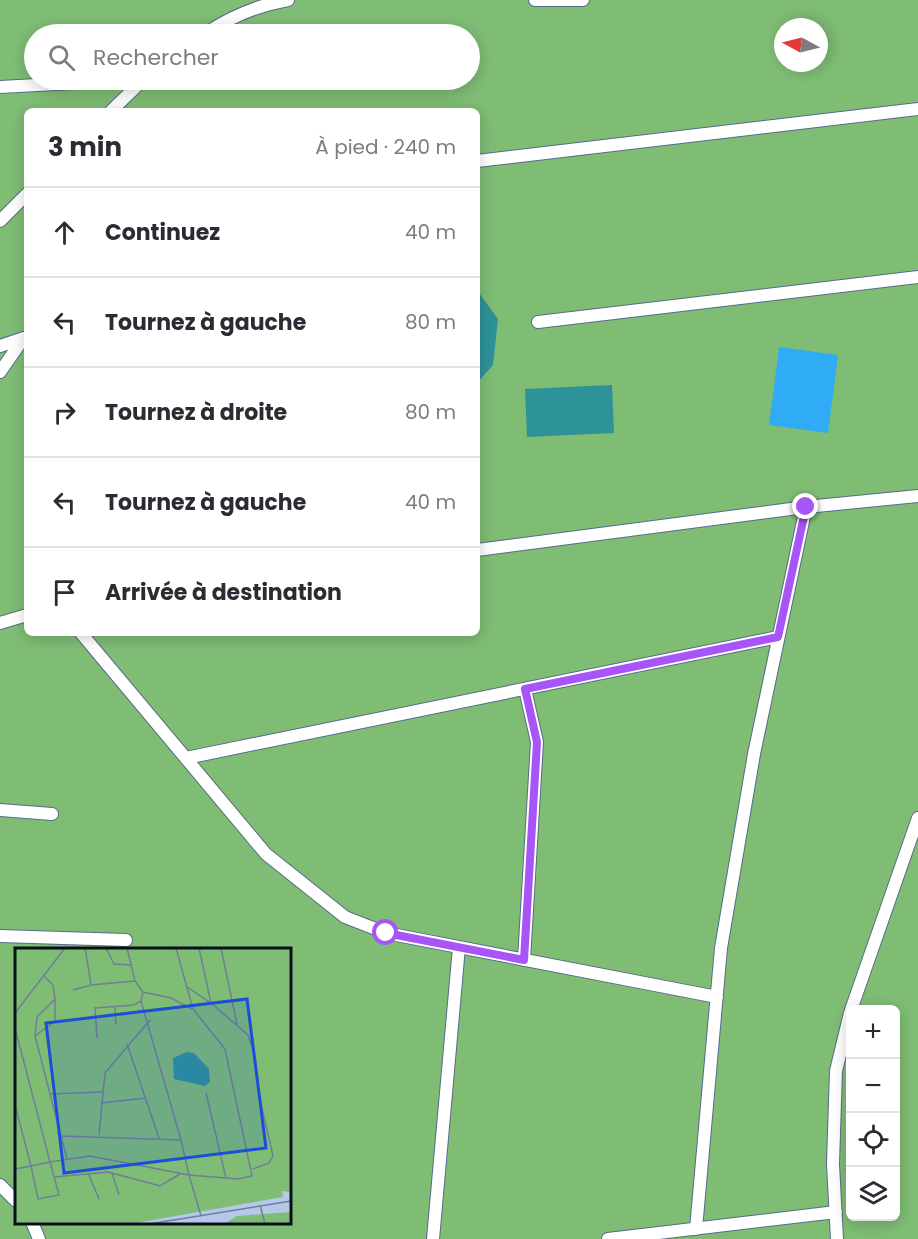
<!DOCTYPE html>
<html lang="fr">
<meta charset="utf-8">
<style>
:root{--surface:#fff;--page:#f2f2f3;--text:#2b2b33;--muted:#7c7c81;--line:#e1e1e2}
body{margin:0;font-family:Poppins,sans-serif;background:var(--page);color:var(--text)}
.controls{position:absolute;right:18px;bottom:18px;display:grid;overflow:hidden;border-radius:9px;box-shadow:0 3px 15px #0003}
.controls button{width:54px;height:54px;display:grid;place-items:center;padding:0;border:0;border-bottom:2px solid var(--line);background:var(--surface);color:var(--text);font:30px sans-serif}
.compass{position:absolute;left:774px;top:18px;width:54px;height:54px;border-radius:50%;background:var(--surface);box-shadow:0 3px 15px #0003;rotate:277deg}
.stop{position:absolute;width:18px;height:18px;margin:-14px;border:4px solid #a855f7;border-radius:50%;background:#fff}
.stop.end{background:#a855f7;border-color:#fff;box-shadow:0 2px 6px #0008}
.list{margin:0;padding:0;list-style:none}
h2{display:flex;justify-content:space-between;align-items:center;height:78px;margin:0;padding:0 24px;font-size:26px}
h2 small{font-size:20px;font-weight:400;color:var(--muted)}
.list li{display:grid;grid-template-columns:39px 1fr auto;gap:18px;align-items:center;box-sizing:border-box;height:90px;padding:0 24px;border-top:2px solid var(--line)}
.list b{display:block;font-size:22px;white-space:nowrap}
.list em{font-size:20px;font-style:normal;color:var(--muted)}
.icon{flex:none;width:33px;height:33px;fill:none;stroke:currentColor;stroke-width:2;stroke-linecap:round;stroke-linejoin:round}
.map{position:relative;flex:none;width:918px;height:1239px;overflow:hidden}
.search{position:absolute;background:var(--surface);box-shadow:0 3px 15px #0003;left:24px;top:24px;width:456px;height:66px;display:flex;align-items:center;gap:15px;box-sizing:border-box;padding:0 21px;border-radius:33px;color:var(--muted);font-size:22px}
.panel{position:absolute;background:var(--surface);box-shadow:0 3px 15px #0003;left:24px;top:108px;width:456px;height:528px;border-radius:9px}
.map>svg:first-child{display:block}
.green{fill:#7fbd75;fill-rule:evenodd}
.water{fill:#2e9299}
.building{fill:#30abf5}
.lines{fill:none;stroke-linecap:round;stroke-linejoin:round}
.service-casing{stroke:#596a88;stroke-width:14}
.service{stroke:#fff;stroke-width:12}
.route{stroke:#a855f7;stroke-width:8}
.inset-road{fill:none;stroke:#707e97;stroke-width:1.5}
.view{fill:#1d4ed8;fill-opacity:0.15;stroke:#1d4ed8;stroke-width:3}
.inset-edge{fill:none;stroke:#09101b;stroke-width:3}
</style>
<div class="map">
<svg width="918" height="1239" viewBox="0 0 918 1239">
<rect width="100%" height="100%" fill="#b5c8e9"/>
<path class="green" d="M0,0H918V1239H0ZM783,27H819V63H783ZM34,34H470V80H34ZM27,111H477V633H27ZM16,950H290V1222H16ZM850,1010H896V1216H850Z"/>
<path class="water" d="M477,290L498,319L493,365L477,383Z
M612,385L614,433L527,437L525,389Z"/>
<path class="building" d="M779,347L838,355L828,433L769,425Z"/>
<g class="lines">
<defs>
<path id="service" d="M535,0H583
M205,34C230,17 259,5 288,0
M0,87L130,80
M111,111L143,80
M477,161L918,109
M0,221L27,194
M538,322L918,277
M0,346L24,338
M0,372L23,339
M477,550L806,507
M0,623L27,615
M81,633L266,854L345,917L386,933L717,997
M186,758L778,637
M0,810L52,814
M0,936L126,940
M524,960L537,742L525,689
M851,1010L918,818
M0,1185L16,1201
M32,1222L39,1239
M696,1229L721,948L754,754L806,507L918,496
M433,1239L459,947
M608,1239L836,1212
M837,1239L833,1164L836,1071L850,1013"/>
</defs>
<use href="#service" class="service-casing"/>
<use href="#service" class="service"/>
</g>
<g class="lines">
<path class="route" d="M386,933L524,960L537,742L525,689L778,637L806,507"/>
</g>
<g transform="translate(15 948)">
<rect width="276" height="276" fill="#b5c8e9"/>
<path d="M0,0H276V244L267,243L268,249L115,276H4L0,272ZM276,264V276H209L222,268Z" fill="#7fbd75"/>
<path d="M172,104L179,105L194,121L195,134L190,138L159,131L158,110Z" fill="#2e9299"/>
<path class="inset-road" d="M70,0L76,37L120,33M91,0L99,16L117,17M112,0L120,33L128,44L156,50L177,61M206,0L222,76M29,28L38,37L40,51L22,69L20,88L52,211M172,39L196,55L184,0M58,42L76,37M126,53L166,192M196,55L233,87L240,107L243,143L258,208L254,215L238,221M100,58L101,76M0,65L50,0M0,80L35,214L75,208L174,227L186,268M20,88L40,73V51M82,90L80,60L119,57L126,53L128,44M112,96L144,190M191,145L211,230M35,146L87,144M86,155L131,150M0,157L16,218L23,251L44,247L35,214L16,218L0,221M84,187L90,125L135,72M46,188L166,192L174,227L223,231L237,228L210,101L178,61L161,0M73,225L84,251M97,225L104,247M39,229L93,224L145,238L165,226M245,257L250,276M134,276L276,253"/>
<path class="view" d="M232,51L251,200L49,225L31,75Z"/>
<rect width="276" height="276" class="inset-edge"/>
</g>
</svg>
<div class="controls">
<button>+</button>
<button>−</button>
<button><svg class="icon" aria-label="locate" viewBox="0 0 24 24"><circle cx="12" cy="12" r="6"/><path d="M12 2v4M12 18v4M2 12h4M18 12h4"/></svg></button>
<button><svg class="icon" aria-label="layers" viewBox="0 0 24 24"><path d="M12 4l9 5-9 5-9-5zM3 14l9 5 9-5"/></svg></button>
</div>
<svg class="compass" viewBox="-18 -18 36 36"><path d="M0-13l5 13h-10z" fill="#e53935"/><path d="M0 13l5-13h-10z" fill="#7c7c81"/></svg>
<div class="stop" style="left:386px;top:933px"></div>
<div class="stop end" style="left:806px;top:507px"></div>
<div class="search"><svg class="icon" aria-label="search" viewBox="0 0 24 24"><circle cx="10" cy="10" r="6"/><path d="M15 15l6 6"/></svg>Rechercher</div>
<section class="panel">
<h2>3 min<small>À pied · 240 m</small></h2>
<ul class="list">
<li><svg class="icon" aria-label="ahead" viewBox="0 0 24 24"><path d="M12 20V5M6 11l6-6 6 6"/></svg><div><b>Continuez</b></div><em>40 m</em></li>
<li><svg class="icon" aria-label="left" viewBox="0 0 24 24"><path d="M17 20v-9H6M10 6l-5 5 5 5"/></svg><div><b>Tournez à gauche</b></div><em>80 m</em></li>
<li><svg class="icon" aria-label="right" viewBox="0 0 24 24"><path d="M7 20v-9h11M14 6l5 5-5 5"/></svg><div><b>Tournez à droite</b></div><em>80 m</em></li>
<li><svg class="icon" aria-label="left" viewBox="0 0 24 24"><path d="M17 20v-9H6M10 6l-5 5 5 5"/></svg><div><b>Tournez à gauche</b></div><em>40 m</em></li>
<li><svg class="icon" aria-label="arrive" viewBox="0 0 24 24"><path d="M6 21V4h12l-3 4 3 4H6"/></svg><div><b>Arrivée à destination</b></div></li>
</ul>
</section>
</div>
